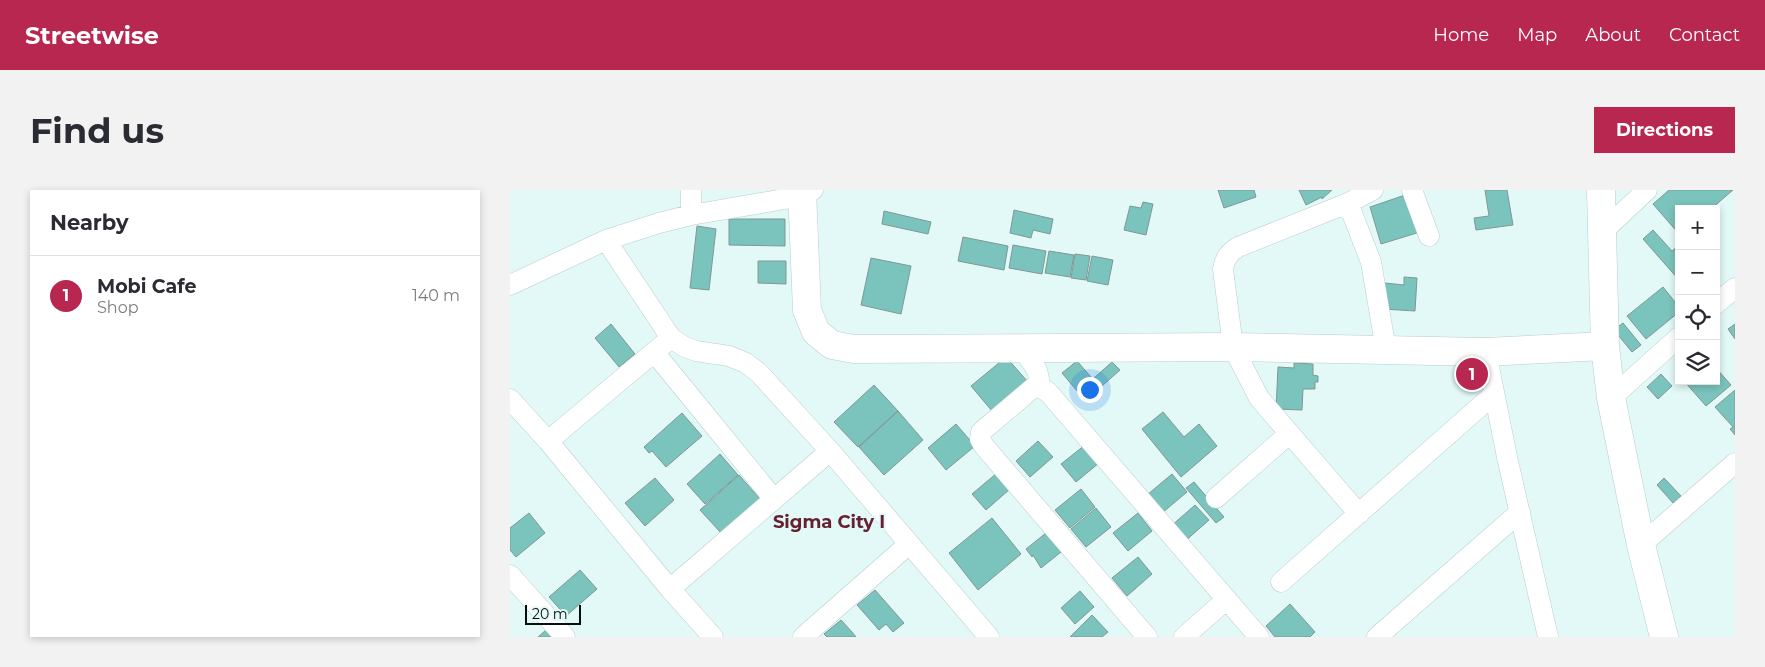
<!DOCTYPE html>
<meta charset="utf-8">
<style>
:root{--surface:#fff;--page:#f2f2f3;--text:#2b2b33;--muted:#7c7c81;--line:#e1e1e2;--accent:#b72750}
body{margin:0;font-family:Montserrat,sans-serif;background:var(--page);color:var(--text)}
.controls{position:absolute;right:15px;top:15px;display:grid;overflow:hidden;border-radius:0px;box-shadow:0 2px 8px #0003}
.controls button{width:45px;height:45px;display:grid;place-items:center;padding:0;border:0;border-bottom:1px solid var(--line);background:var(--surface);color:var(--text);font:25px sans-serif}
.scale{position:absolute;left:15px;bottom:12px;width:56px;box-sizing:border-box;padding-left:5px;border:2px solid #070f0e;border-top:0;font-size:14px;line-height:18px;white-space:nowrap;color:#070f0e;-webkit-text-stroke:4px #e2f9f7;paint-order:stroke}
.you{position:absolute;left:579px;top:199px;width:18px;height:18px;margin:-12px;border:4px solid #fff;border-radius:50%;background:#1a73e8;box-shadow:0 0 0 8px #1a73e833}
.badge{display:grid;place-items:center;width:32px;height:32px;border-radius:50%;background:var(--accent);color:#fff;font-size:16px;font-weight:700}
.pin{position:absolute;translate:-50% -50%;border:2px solid #fff;box-shadow:0 1px 5px #0006}
.list{margin:0;padding:0;list-style:none}
h2{display:flex;justify-content:space-between;align-items:center;height:65px;margin:0;padding:0 20px;font-size:21px}
h2 small{font-size:16px;font-weight:400;color:var(--muted)}
.list li{display:grid;grid-template-columns:32px 1fr auto;gap:15px;align-items:center;box-sizing:border-box;height:80px;padding:0 20px;border-top:1px solid var(--line)}
.list b{display:block;font-size:19px;white-space:nowrap}
.list p{margin:0;font-size:16px;white-space:nowrap;color:var(--muted)}
.list em{font-size:16px;font-style:normal;color:var(--muted)}
.icon{flex:none;width:28px;height:28px;fill:none;stroke:currentColor;stroke-width:2;stroke-linecap:round;stroke-linejoin:round}
.map{position:relative;flex:none;width:1225px;height:447px;overflow:hidden;border-radius:0px}
header{display:flex;align-items:center;gap:30px;box-sizing:border-box;height:70px;padding:0 25px;background:var(--accent);color:#fff}
header strong{font-size:24px}
nav{display:flex;gap:28px;margin-inline-start:auto;font-size:18px}
.intro{display:flex;align-items:center;justify-content:space-between;box-sizing:border-box;height:120px;padding:0 30px}
h1{margin:0;font-size:35px}
.button{padding:12px 22px;border-radius:0px;background:var(--accent);color:#fff;font-size:18px;font-weight:700}
main{display:flex;gap:30px;padding:0 30px}
aside{flex:1;background:var(--surface);border-radius:0px;box-shadow:0 2px 8px #0003}
.map>svg:first-child{display:block}
.building{fill:#7bc4bd;stroke:#819794}
.lines{fill:none;stroke-linecap:round;stroke-linejoin:round}
.street-casing{stroke:#b7cecb;stroke-width:21}
.secondary-casing{stroke:#b7cecb;stroke-width:29}
.street{stroke:#fff;stroke-width:20}
.secondary{stroke:#fff;stroke-width:28}
.labels{text-anchor:middle;stroke-width:4;stroke-linejoin:round;paint-order:stroke}
.neighbourhood-label{font-size:18px;font-weight:bold;fill:#662131;stroke:#e2f9f7}
</style>
<header>
<strong>Streetwise</strong>
<nav><a>Home</a><a>Map</a><a>About</a><a>Contact</a></nav>
</header>
<div class="intro"><h1>Find us</h1><a class="button">Directions</a></div>
<main>
<aside>
<h2>Nearby<small></small></h2>
<ul class="list">
<li><span class="badge">1</span><div><b>Mobi Cafe</b><p>Shop</p></div><em>140 m</em></li>
</ul>
</aside>
<div class="map">
<svg width="1225" height="447" viewBox="0 0 1225 447">
<rect width="100%" height="100%" fill="#e2f9f7"/>
<path class="building" d="M708,0H744L746,7L714,18Z
M789,0H822L812,9V7L796,15Z
M975,0H997L1003,35L966,40L964,28L979,26Z
M1159,0H1223L1201,19H1169V44L1143,14Z
M898,4L910,42L871,54L860,17Z
M633,12L643,14L636,45L614,40L620,16L631,18Z
M504,20L543,29L540,44L523,40L521,48L500,43Z
M374,21L421,32L418,44L372,34Z
M219,29H275V56L219,55Z
M187,36L206,39L199,100L180,98Z
M1143,40L1162,61L1169,55V90L1133,49Z
M453,47L498,56L494,80L448,71Z
M503,55L536,61L532,84L499,78Z
M539,61L564,65L560,87L535,83Z
M565,64L580,66L576,90L561,88Z
M582,66L603,70L598,95L577,91Z
M361,68L401,76L391,124L351,115Z
M248,71H276V94L248,93Z
M894,87L907,88L905,121L873,119L875,93L894,95Z
M1153,97L1169,117V122L1136,149L1117,126Z
M1113,133L1131,155L1122,162L1104,140Z
M101,134L125,164L109,177L85,148Z
M1225,134V149L1218,139Z
M496,167L518,192L482,221L461,196Z
M567,171L588,195L573,208L552,183Z
M602,172L610,180L592,196L584,188Z
M784,173L803,174V185L808,186V192H805V199H793L792,220L766,219L768,177L784,178Z
M1206,178L1221,195L1196,216L1174,191H1206Z
M1151,184L1162,196L1148,209L1137,197Z
M364,195L388,221L348,257L324,232Z
M1225,200V245L1220,239L1223,237L1205,217Z
M388,221L413,250L374,285L349,257Z
M653,222L674,247L689,234L707,256L671,287L632,239Z
M172,223L192,246L156,277L142,261L139,263L134,257Z
M446,234L465,256L436,280L418,258Z
M528,251L543,267L520,287L506,271Z
M575,255L589,273L566,292L551,274Z
M210,264L228,285L195,314L177,294Z
M487,283L500,299L476,320L462,304Z
M662,284L677,302L652,323L637,305Z
M229,285L250,309L212,344L190,320Z
M145,288L164,310L135,336L115,313Z
M1154,288L1171,306L1163,313L1147,295Z
M684,292L714,327L706,333L676,298Z
M571,299L585,317L560,338L545,320Z
M685,315L699,330L673,353L660,337Z
M586,318L601,337L576,357L561,339Z
M19,323L35,343L6,367L0,360V338Z
M628,323L642,341L618,361L603,343Z
M482,328L511,364L468,400L439,363Z
M536,343L551,362L531,378L523,365L522,367L516,359Z
M628,367L642,384L617,406L602,388Z
M70,380L87,399L56,426L39,407Z
M365,400L394,433L383,442L376,434L369,440L347,415Z
M570,401L584,417L565,434L551,418Z
M780,414L805,442L800,447H765L756,436Z
M582,425L598,442L592,447H560Z
M331,430L342,442L346,447H317L314,444Z
M36,440L42,447H28Z"/>
<g class="lines">
<defs>
<path id="street" d="M181,0V25
M902,0L919,46
M838,13L861,72L876,160
M1092,42L1137,0
M96,50L161,148L175,157L186,161L219,166L236,173L249,183L320,261L479,447
M0,95L96,50L149,33L181,25L292,6L303,0
M1206,114L1225,98
M161,148L38,251L160,399L203,447
M512,158L527,180L531,198
M144,162L264,309
M976,162L997,267L1038,447
M1101,208L1169,147
M0,209L38,251
M706,308L779,244
M849,324L749,208L723,157L713,79C715,68 719,63 728,57L838,13L863,0
M1131,355L1225,273
M0,385L55,447
M771,392L983,205
M160,399L320,261
M293,447L399,354
M637,447L474,256L470,249L471,242L524,197L531,198L538,202L749,447
M674,447L717,409
M867,447L1010,322"/>
<path id="secondary" d="M292,0L297,120L306,142L322,155L344,159L723,157L976,162L1095,156
M1091,0L1095,156L1101,208L1131,355L1154,447"/>
</defs>
<use href="#street" class="street-casing"/>
<use href="#secondary" class="secondary-casing"/>
<use href="#street" class="street"/>
<use href="#secondary" class="secondary"/>
</g>
<g class="labels">
<g class="neighbourhood-label">
<text x="319" y="338">Sigma City I</text>
</g>
</g>
</svg>
<div class="controls">
<button>+</button>
<button>−</button>
<button><svg class="icon" aria-label="locate" viewBox="0 0 24 24"><circle cx="12" cy="12" r="6"/><path d="M12 2v4M12 18v4M2 12h4M18 12h4"/></svg></button>
<button><svg class="icon" aria-label="layers" viewBox="0 0 24 24"><path d="M12 4l9 5-9 5-9-5zM3 14l9 5 9-5"/></svg></button>
</div>
<div class="scale">20 m</div>
<div class="you"></div>
<div class="pin badge" style="left:962px;top:184px">1</div>
</div>
</main>
